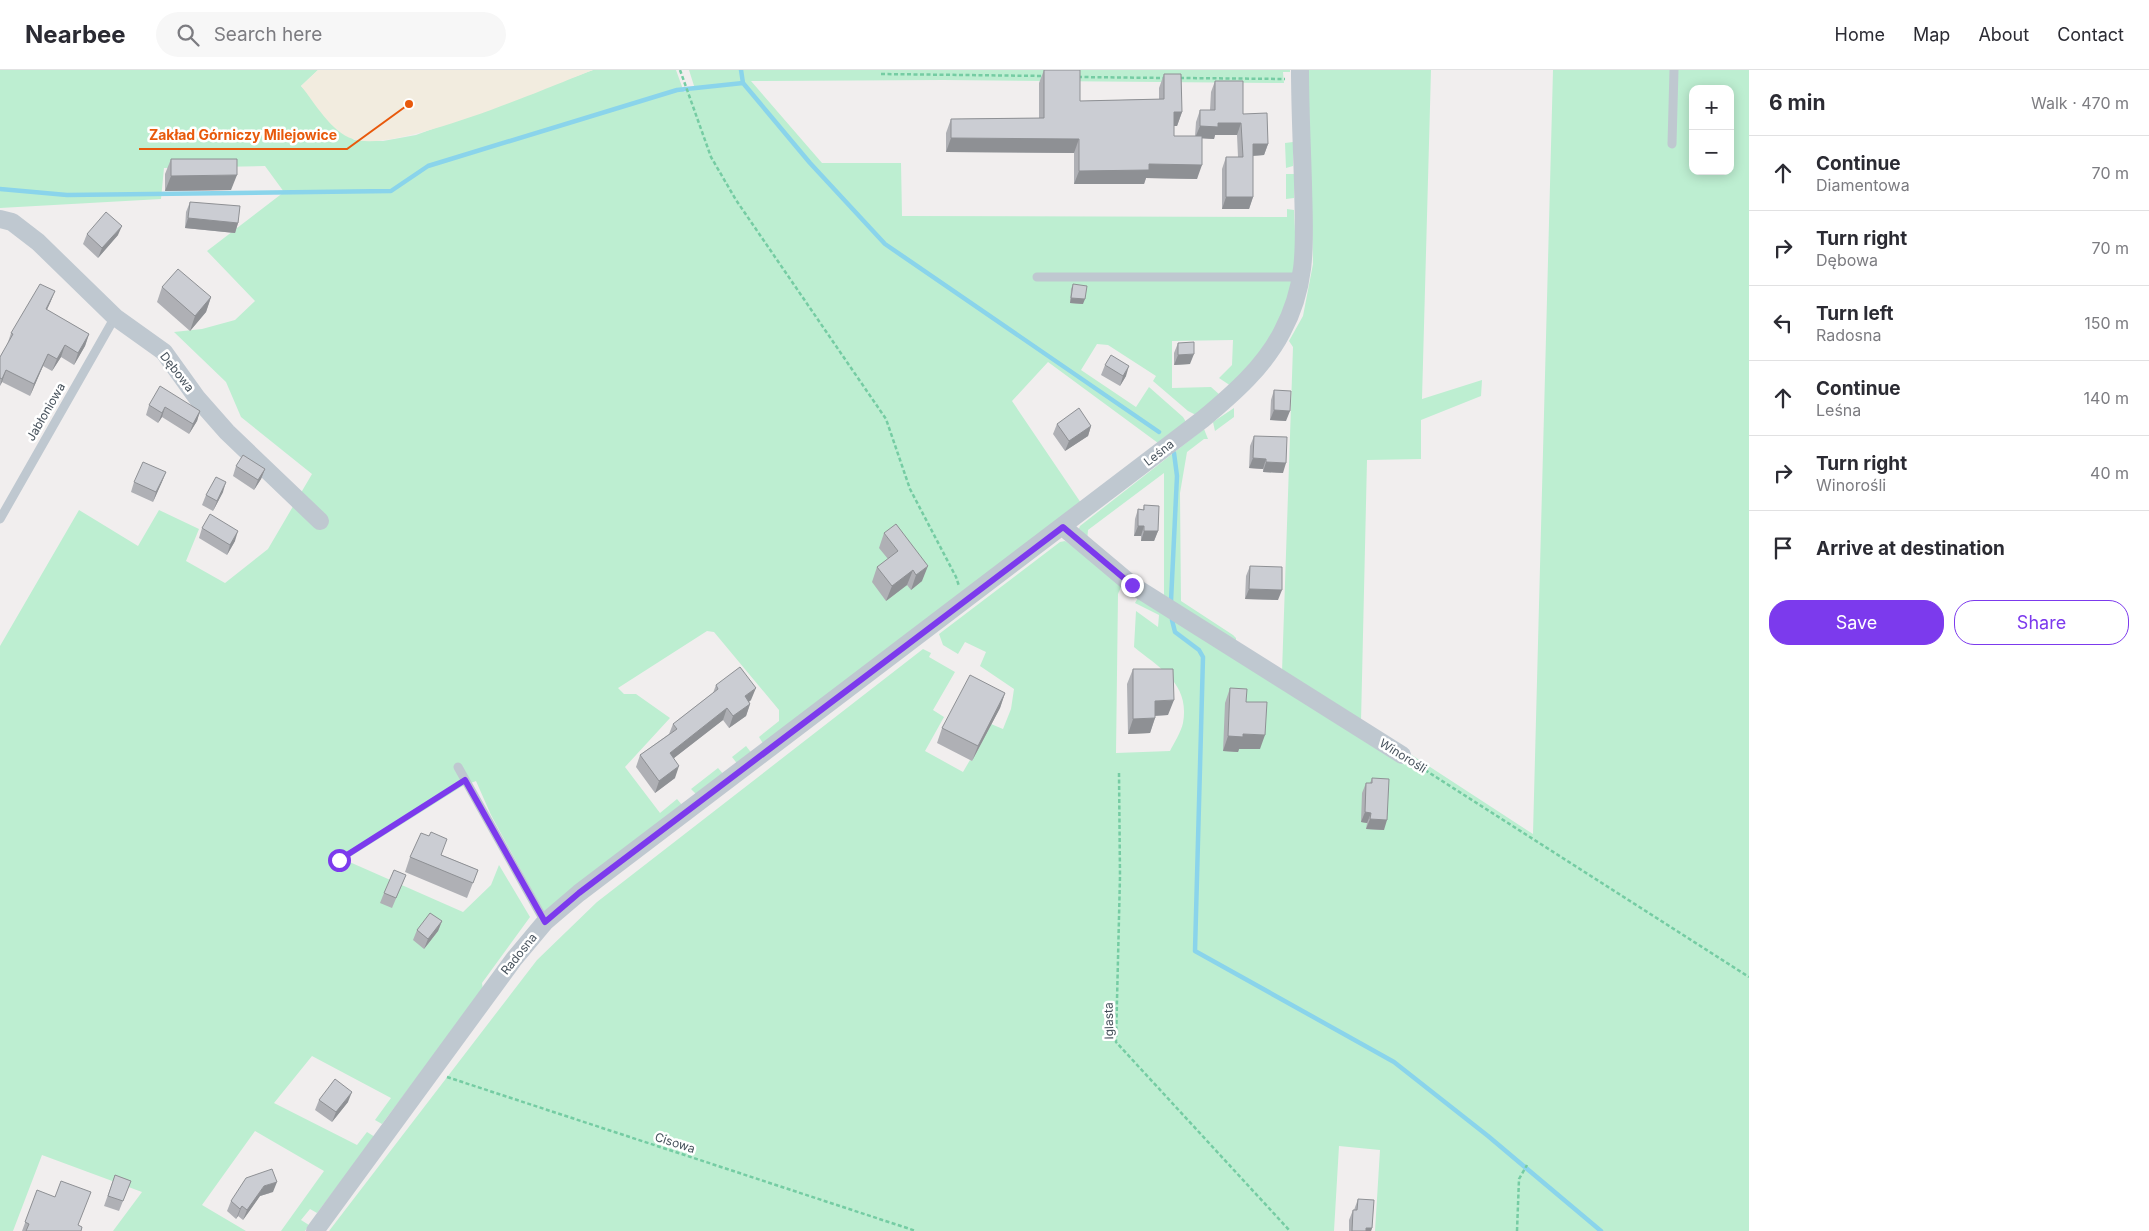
<!DOCTYPE html>
<meta charset="utf-8">
<style>
:root{--surface:#fff;--page:#f7f7f7;--text:#2b2b33;--muted:#7c7c81;--line:#e1e1e2;--accent:#7c3aed}
body{margin:0;font-family:Inter,sans-serif;background:var(--page);color:var(--text)}
.controls{position:absolute;right:15px;top:15px;display:grid;overflow:hidden;border-radius:10px;box-shadow:0 2px 12px #0003}
.controls button{width:45px;height:45px;display:grid;place-items:center;padding:0;border:0;border-bottom:1px solid var(--line);background:var(--surface);color:var(--text);font:25px sans-serif}
.stop{position:absolute;width:15px;height:15px;margin:-11px;border:4px solid #7c3aed;border-radius:50%;background:#fff}
.stop.end{background:#7c3aed;border-color:#fff;box-shadow:0 1px 5px #0008}
.list{margin:0;padding:0;list-style:none}
h2{display:flex;justify-content:space-between;align-items:center;height:65px;margin:0;padding:0 20px;font-size:21px}
h2 small{font-size:16px;font-weight:400;color:var(--muted)}
.list li{display:grid;grid-template-columns:32px 1fr auto;gap:15px;align-items:center;box-sizing:border-box;height:75px;padding:0 20px;border-top:1px solid var(--line)}
.list b{display:block;font-size:19px;white-space:nowrap}
.list p{margin:0;font-size:16px;white-space:nowrap;color:var(--muted)}
.list em{font-size:16px;font-style:normal;color:var(--muted)}
.actions{display:flex;gap:10px;padding:15px 20px}
.actions a{flex:1;padding:11px 0;border:1px solid var(--accent);border-radius:20px;text-align:center;font-size:18px;color:var(--accent)}
.actions .main{background:var(--accent);color:#fff}
.icon{flex:none;width:28px;height:28px;fill:none;stroke:currentColor;stroke-width:2;stroke-linecap:round;stroke-linejoin:round}
.map{position:relative;flex:none;width:1749px;height:1161px;overflow:hidden}
header{display:flex;align-items:center;gap:30px;box-sizing:border-box;height:70px;padding:0 25px;background:var(--surface);border-bottom:1px solid var(--line)}
header strong{font-size:24px}
nav{display:flex;gap:28px;margin-inline-start:auto;font-size:18px}
.search{width:350px;height:45px;background:var(--page);display:flex;align-items:center;gap:12px;box-sizing:border-box;padding:0 18px;border-radius:28px;color:var(--muted);font-size:19px}
main{display:flex}
aside{flex:1;background:var(--surface)}
.map>svg:first-child{display:block}
.green{fill:#bdeed1;fill-rule:evenodd}
.sand{fill:#f2ecdf}
.lines{fill:none;stroke-linecap:round;stroke-linejoin:round}
.stream{stroke:#8ad4eb;stroke-width:4.5}
.path{stroke:#75cca3;stroke-width:2.5;stroke-dasharray:4 2.5;stroke-linecap:butt}
.service{stroke:#bfc8d0;stroke-width:9}
.minor{stroke:#bfc8d0;stroke-width:18}
.wall{fill:#afb0b5}
.shaded-wall{fill:#8e9094}
.building{fill:#cbcdd3;stroke:#8e9094}
.route{stroke:#7c3aed;stroke-width:6}
.labels{text-anchor:middle;stroke-width:5;stroke-linejoin:round;paint-order:stroke}
.street-label{font-size:12px;fill:#46515b;stroke:#fff}
.leader{fill:none;stroke:#e8590c;stroke-width:2}
.callout-dot{fill:#e8590c;stroke:#fff;stroke-width:2}
.callout-label{font-size:14px;text-anchor:middle;font-weight:bold;fill:#e8590c;stroke:#fff;stroke-width:5;stroke-linejoin:round;paint-order:stroke}
</style>
<header>
<strong>Nearbee</strong>
<div class="search"><svg class="icon" aria-label="search" viewBox="0 0 24 24"><circle cx="10" cy="10" r="6"/><path d="M15 15l6 6"/></svg>Search here</div>
<nav><a>Home</a><a>Map</a><a>About</a><a>Contact</a></nav>
</header>
<main>
<div class="map">
<svg width="1749" height="1161" viewBox="0 0 1749 1161">
<rect width="100%" height="100%" fill="#f1eeee"/>
<path class="green" d="M0,0H318L301,16L354,70L383,71L416,65L593,0H676L684,22L695,19L689,0H1290V2H1283L1284,13L943,10L751,11L822,93H901L902,146L1287,147V139L1294,140L1296,183L1289,230L1270,271L1231,316L1219,308L1232,295L1233,270L1172,271V318L1211,317L1220,325L1196,345L1188,341L1153,311L1156,306L1108,275L1097,274L1081,300L1136,337L1149,317L1183,347L1186,352L1158,373L1048,292L1012,331L1081,433L764,675L759,667L779,651V640L714,562L707,561L618,618L624,624H636L670,648L625,697L660,743L677,729L682,735L546,846L491,745L476,711L461,717L345,790L463,842L491,815L499,795L530,847L482,913L483,920L382,1054L375,1050L391,1028L312,986L274,1033L357,1075L367,1062L375,1067L317,1143L310,1139L301,1150L309,1155L305,1161H281L324,1101L255,1061L202,1135L246,1161H113L142,1122L42,1085L13,1161H0V576L79,440L138,476L159,440L199,459L186,491L225,513L268,479L312,404L241,347L226,312L174,262L202,259L235,250L255,231L207,181L284,122L265,96L164,98L161,129L0,138Z
M1308,0H1431L1422,329L1482,310L1481,326L1421,350V389L1367,390L1361,652L1533,764L1553,0H1749V1161H1375L1380,1080L1339,1076L1334,1161H329L537,890L597,832L923,579L931,583L929,587L955,602L933,640L944,647L925,681L963,702L970,690L972,691L991,654L1003,659L1011,639L1014,619L980,596L986,582L965,572L958,584L943,575L939,564L1060,472L1065,471L1110,501L1121,517L1118,524L1116,683L1170,681C1174,673 1181,662 1183,653C1190,614 1161,599 1134,577L1136,541L1158,557L1159,545L1135,533L1139,526L1164,530V403L1088,460L1087,471L1078,461L1080,456L1204,359L1208,369H1204L1187,382L1180,423L1181,531L1233,565L1236,568V575L1282,602L1293,277L1289,271L1303,246L1313,194ZM1693,19H1730V101H1693Z
M1293,72V96L1286,98L1285,73Z
M1286,104H1294V128L1286,129Z
M1234,338V347L1215,361L1213,352Z
M746,676L753,685L739,696L732,687Z
M718,698L725,706L698,726L691,719Z"/>
<path class="sand" d="M318,0H593C546,18 396,84 353,69C331,62 315,33 301,16Z"/>
<g class="lines">
<path class="stream" d="M741,0L743,13
M0,119L67,125L391,121L428,96L677,20L743,13L810,93L885,174L1159,362
M1171,531L1177,406L1174,383
M1172,550L1175,562L1199,580L1203,587L1195,881L1394,992L1488,1066L1601,1161"/>
<path class="path" d="M680,0L711,87L736,130L886,349L910,419L956,507L959,516
M881,4L1045,6
M1078,7L1165,8
M1180,8L1285,9
M1414,693L1749,907
M1119,703L1120,806L1116,972L1290,1161
M339,790L456,716
M447,1007L916,1161
M1517,1161L1519,1109L1527,1095"/>
<path class="service" d="M1672,74L1674,0
M1037,207H1302
M0,449L115,247
M458,697L545,852"/>
<path class="minor" d="M0,149L12,152L38,172L115,247L164,282L197,328L227,362L320,451
M1063,457L1132,515L1402,685
M315,1161L514,889L545,852L579,823L1203,349C1233,324 1264,297 1282,262C1309,212 1304,168 1303,114C1302,76 1300,38 1300,0"/>
</g>
<path class="wall" d="M1044,0L1080,31L1159,29V18L1164,4L1182,42L1177,56H1174V66H1195L1196,52L1200,40H1210L1211,22L1215,11L1268,74L1264,85L1253,86V127L1249,139H1222V99L1226,87H1238L1237,65H1215L1214,69L1202,68L1197,109L1146,108L1144,114H1074V83L946,82V63L951,49L1039,48V13Z
M171,89L231,120L165,121V104Z
M190,132L238,153L235,163L185,158L186,142Z
M87,164L118,165L98,188L83,174Z
M1073,214L1083,234L1070,233L1071,219Z
M162,217L211,227L206,242L190,261L157,232Z
M55,221L47,240L89,264L85,276L74,295L61,287L52,301L43,296L30,326L2,312L0,316V287L7,275L11,263Z
M1178,273L1190,294L1174,295V283Z
M1105,295L1126,306L1120,316L1101,305Z
M1274,320L1286,351L1270,350L1271,330Z
M149,335L200,341L197,351L189,364L162,347L158,353L146,345Z
M1057,354L1091,356L1088,366L1065,381L1053,364Z
M1254,366L1283,403L1263,402V399L1249,398L1250,376Z
M236,396L265,399L261,409L254,420L233,406Z
M166,402L153,432L131,422L134,412Z
M223,422L213,441L202,435L206,425Z
M1144,435L1158,461L1154,471H1141V466H1134L1135,449L1138,439L1143,440Z
M202,458L235,471L227,485L199,468Z
M884,463L922,511L911,520L907,515L886,531L872,512L877,497L888,489L879,478Z
M1250,496L1278,530L1245,529L1246,506Z
M1133,599L1168,645L1155,646V648L1150,663L1128,664L1127,614Z
M716,615L751,630L749,632L750,634L746,646L729,658L723,650L674,688L675,708L655,723L636,697L640,685L669,664L673,654L713,623Z
M1230,618L1246,632L1260,679H1239L1238,682L1223,681L1225,633Z
M1005,623L1000,638L972,691L937,673L942,658Z
M1372,708L1384,760L1366,759L1367,753L1361,752L1362,723L1366,713H1370Z
M442,785L478,800L467,828L405,802L410,787Z
M406,805L392,838L380,833L384,823Z
M442,851L438,861L424,879L413,870L417,860Z
M319,1030L348,1032L332,1052L315,1040Z
M115,1105L131,1111L119,1141L104,1136Z
M37,1120L81,1161H22Z
M273,1122L260,1126L243,1150L238,1146L236,1149L227,1141L231,1131Z
M1358,1129L1372,1158L1371,1161H1349V1150L1353,1140H1354Z"/>
<path class="shaded-wall" d="M1174,42H1182L1177,56H1168Z
M1218,53H1241L1237,65H1215L1214,69L1195,68L1200,56Z
M951,68L1079,69L1074,83L946,82Z
M1253,74H1268L1264,85L1249,86Z
M1149,94L1202,95L1197,109L1146,108L1144,114H1074L1079,101Z
M237,105L231,120L165,121L171,106Z
M1226,127H1253L1249,139H1222Z
M188,148L238,153L235,163L185,158Z
M122,156L118,165L98,188L102,178Z
M55,221L50,233L41,251L46,239Z
M211,227L206,242L190,261L195,246Z
M1071,228L1085,229L1083,234L1070,233Z
M89,264L85,276L74,295L78,283Z
M65,275L61,287L52,301L57,289Z
M48,284L43,296L30,326L34,314Z
M1194,284L1190,294L1174,295L1178,285Z
M1129,296L1126,306L1120,316L1123,306Z
M6,300L2,312L0,316L2,309Z
M165,337L162,347L158,353L162,343Z
M1274,340L1290,341L1286,351L1270,350Z
M200,341L197,351L189,364L193,354Z
M1091,356L1088,366L1065,381L1069,371Z
M1253,388L1266,389L1263,399L1249,398Z
M1266,392L1286,393L1283,403L1263,402Z
M265,399L261,409L254,420L258,410Z
M166,402L162,412L153,432L156,422Z
M226,412L223,422L213,441L217,431Z
M1138,456H1144L1141,466H1134Z
M238,461L235,471L227,485L230,475Z
M1144,461H1158L1154,471H1141Z
M928,496L922,511L911,520L916,505Z
M913,500L907,515L886,531L892,516Z
M1249,519L1282,520L1278,530L1245,529Z
M756,618L751,630L740,638L745,626Z
M1005,623L1000,638L972,691L978,676Z
M1174,630L1168,645L1149,646L1155,631Z
M750,634L746,646L729,658L733,646Z
M727,638L723,650L665,695L670,683Z
M1155,648L1150,663L1128,664L1133,649Z
M1243,664L1265,665L1260,679H1239L1238,682L1223,681L1228,666Z
M679,696L675,708L655,723L659,711Z
M1365,742L1371,743L1367,753L1361,752Z
M1370,749L1387,750L1384,760L1366,759Z
M442,851L438,861L424,879L428,869Z
M352,1022L348,1032L332,1052L336,1042Z
M277,1112L273,1122L260,1126L243,1150L247,1140L264,1116Z
M242,1136L238,1146L236,1149L240,1139Z
M1366,1158H1372L1371,1161H1365Z"/>
<path class="building" d="M1044,0H1080V31L1164,29V4H1181L1182,42H1174V66H1202V95L1149,94V100L1079,101V69L951,68V49L1044,48Z
M1215,11H1243V44L1267,43L1268,74H1253V127H1226V87H1243L1241,53H1218V57L1200,56V40H1215Z
M171,89H237V105L171,106Z
M190,132L240,136L238,153L188,148Z
M106,142L122,156L102,178L87,164Z
M178,199L211,227L195,246L162,217Z
M40,214L55,221L46,239L89,264L78,283L65,275L57,289L48,284L34,314L6,300L2,309L0,308V287L13,264L11,263Z
M1073,214L1087,216L1085,229L1071,228Z
M1194,272V284L1178,285V273Z
M1111,285L1129,296L1123,306L1105,295Z
M160,316L200,341L193,354L165,337L162,343L149,335Z
M1274,320L1291,321L1290,341L1274,340Z
M1079,338L1091,356L1069,371L1057,354Z
M1254,366L1287,367L1286,393L1266,392V389L1253,388Z
M243,385L265,399L258,410L236,396Z
M143,392L166,402L156,422L134,412Z
M216,407L226,412L217,431L206,425Z
M1144,435L1159,436L1158,461H1144V456H1138V439L1144,440Z
M210,444L238,461L230,475L202,458Z
M896,454L928,496L916,505L913,500L892,516L877,497L898,481L884,463Z
M1250,496L1282,497V520L1249,519Z
M740,597L756,618L745,626L750,634L733,646L727,638L670,683L679,696L659,711L640,685L677,659L673,654L718,619L716,615Z
M1133,599H1173L1174,630L1155,631V648L1133,649Z
M970,605L1005,623L978,676L942,658Z
M1230,618L1247,619L1246,632H1267L1265,665L1243,664V667L1228,666Z
M1372,708L1389,709L1387,750L1370,749L1371,743L1365,742L1366,713H1372Z
M431,762L447,769L441,785L478,800L473,813L410,787L421,763L429,766Z
M394,800L406,805L396,828L384,823Z
M430,843L442,851L428,869L417,860Z
M335,1009L352,1022L336,1042L319,1030Z
M272,1099L277,1112L264,1116L247,1140L242,1136L240,1139L231,1131L246,1108Z
M115,1105L131,1111L123,1131L108,1126Z
M61,1111L91,1122L78,1155L82,1157L81,1161H26L29,1154L25,1152L37,1120L55,1127Z
M1358,1129L1374,1130L1372,1158H1366V1161H1352L1353,1140H1357Z"/>
<g class="lines">
<path class="route" d="M339,790L465,710L545,852L579,823L1063,457L1132,515"/>
</g>
<g class="labels">
<g class="street-label">
<text transform="translate(177 302) rotate(52)" y="4">Dębowa</text>
<text transform="translate(46 342) rotate(-60)" y="4">Jabłoniowa</text>
<text transform="translate(1159 383) rotate(-38)" y="4">Leśna</text>
<text transform="translate(1403 686) rotate(32)" y="4">Winorośli</text>
<text transform="translate(519 884) rotate(-51)" y="4">Radosna</text>
<text transform="translate(1109 951) rotate(-91)" y="4">Iglasta</text>
<text transform="translate(675 1073) rotate(18)" y="4">Cisowa</text>
</g>
</g>
<path class="leader" d="M409 34L347 79H139"/>
<circle class="callout-dot" cx="409" cy="34" r="5"/>
<g class="callout-label">
<text x="243" y="70">Zakład Górniczy Milejowice</text>
</g>
</svg>
<div class="controls">
<button>+</button>
<button>−</button>
</div>
<div class="stop" style="left:339px;top:790px"></div>
<div class="stop end" style="left:1132px;top:515px"></div>
</div>
<aside>
<h2>6 min<small>Walk · 470 m</small></h2>
<ul class="list">
<li><svg class="icon" aria-label="ahead" viewBox="0 0 24 24"><path d="M12 20V5M6 11l6-6 6 6"/></svg><div><b>Continue</b><p>Diamentowa</p></div><em>70 m</em></li>
<li><svg class="icon" aria-label="right" viewBox="0 0 24 24"><path d="M7 20v-9h11M14 6l5 5-5 5"/></svg><div><b>Turn right</b><p>Dębowa</p></div><em>70 m</em></li>
<li><svg class="icon" aria-label="left" viewBox="0 0 24 24"><path d="M17 20v-9H6M10 6l-5 5 5 5"/></svg><div><b>Turn left</b><p>Radosna</p></div><em>150 m</em></li>
<li><svg class="icon" aria-label="ahead" viewBox="0 0 24 24"><path d="M12 20V5M6 11l6-6 6 6"/></svg><div><b>Continue</b><p>Leśna</p></div><em>140 m</em></li>
<li><svg class="icon" aria-label="right" viewBox="0 0 24 24"><path d="M7 20v-9h11M14 6l5 5-5 5"/></svg><div><b>Turn right</b><p>Winorośli</p></div><em>40 m</em></li>
<li><svg class="icon" aria-label="arrive" viewBox="0 0 24 24"><path d="M6 21V4h12l-3 4 3 4H6"/></svg><div><b>Arrive at destination</b></div></li>
</ul>
<div class="actions"><a class="main">Save</a><a>Share</a></div>
</aside>
</main>
